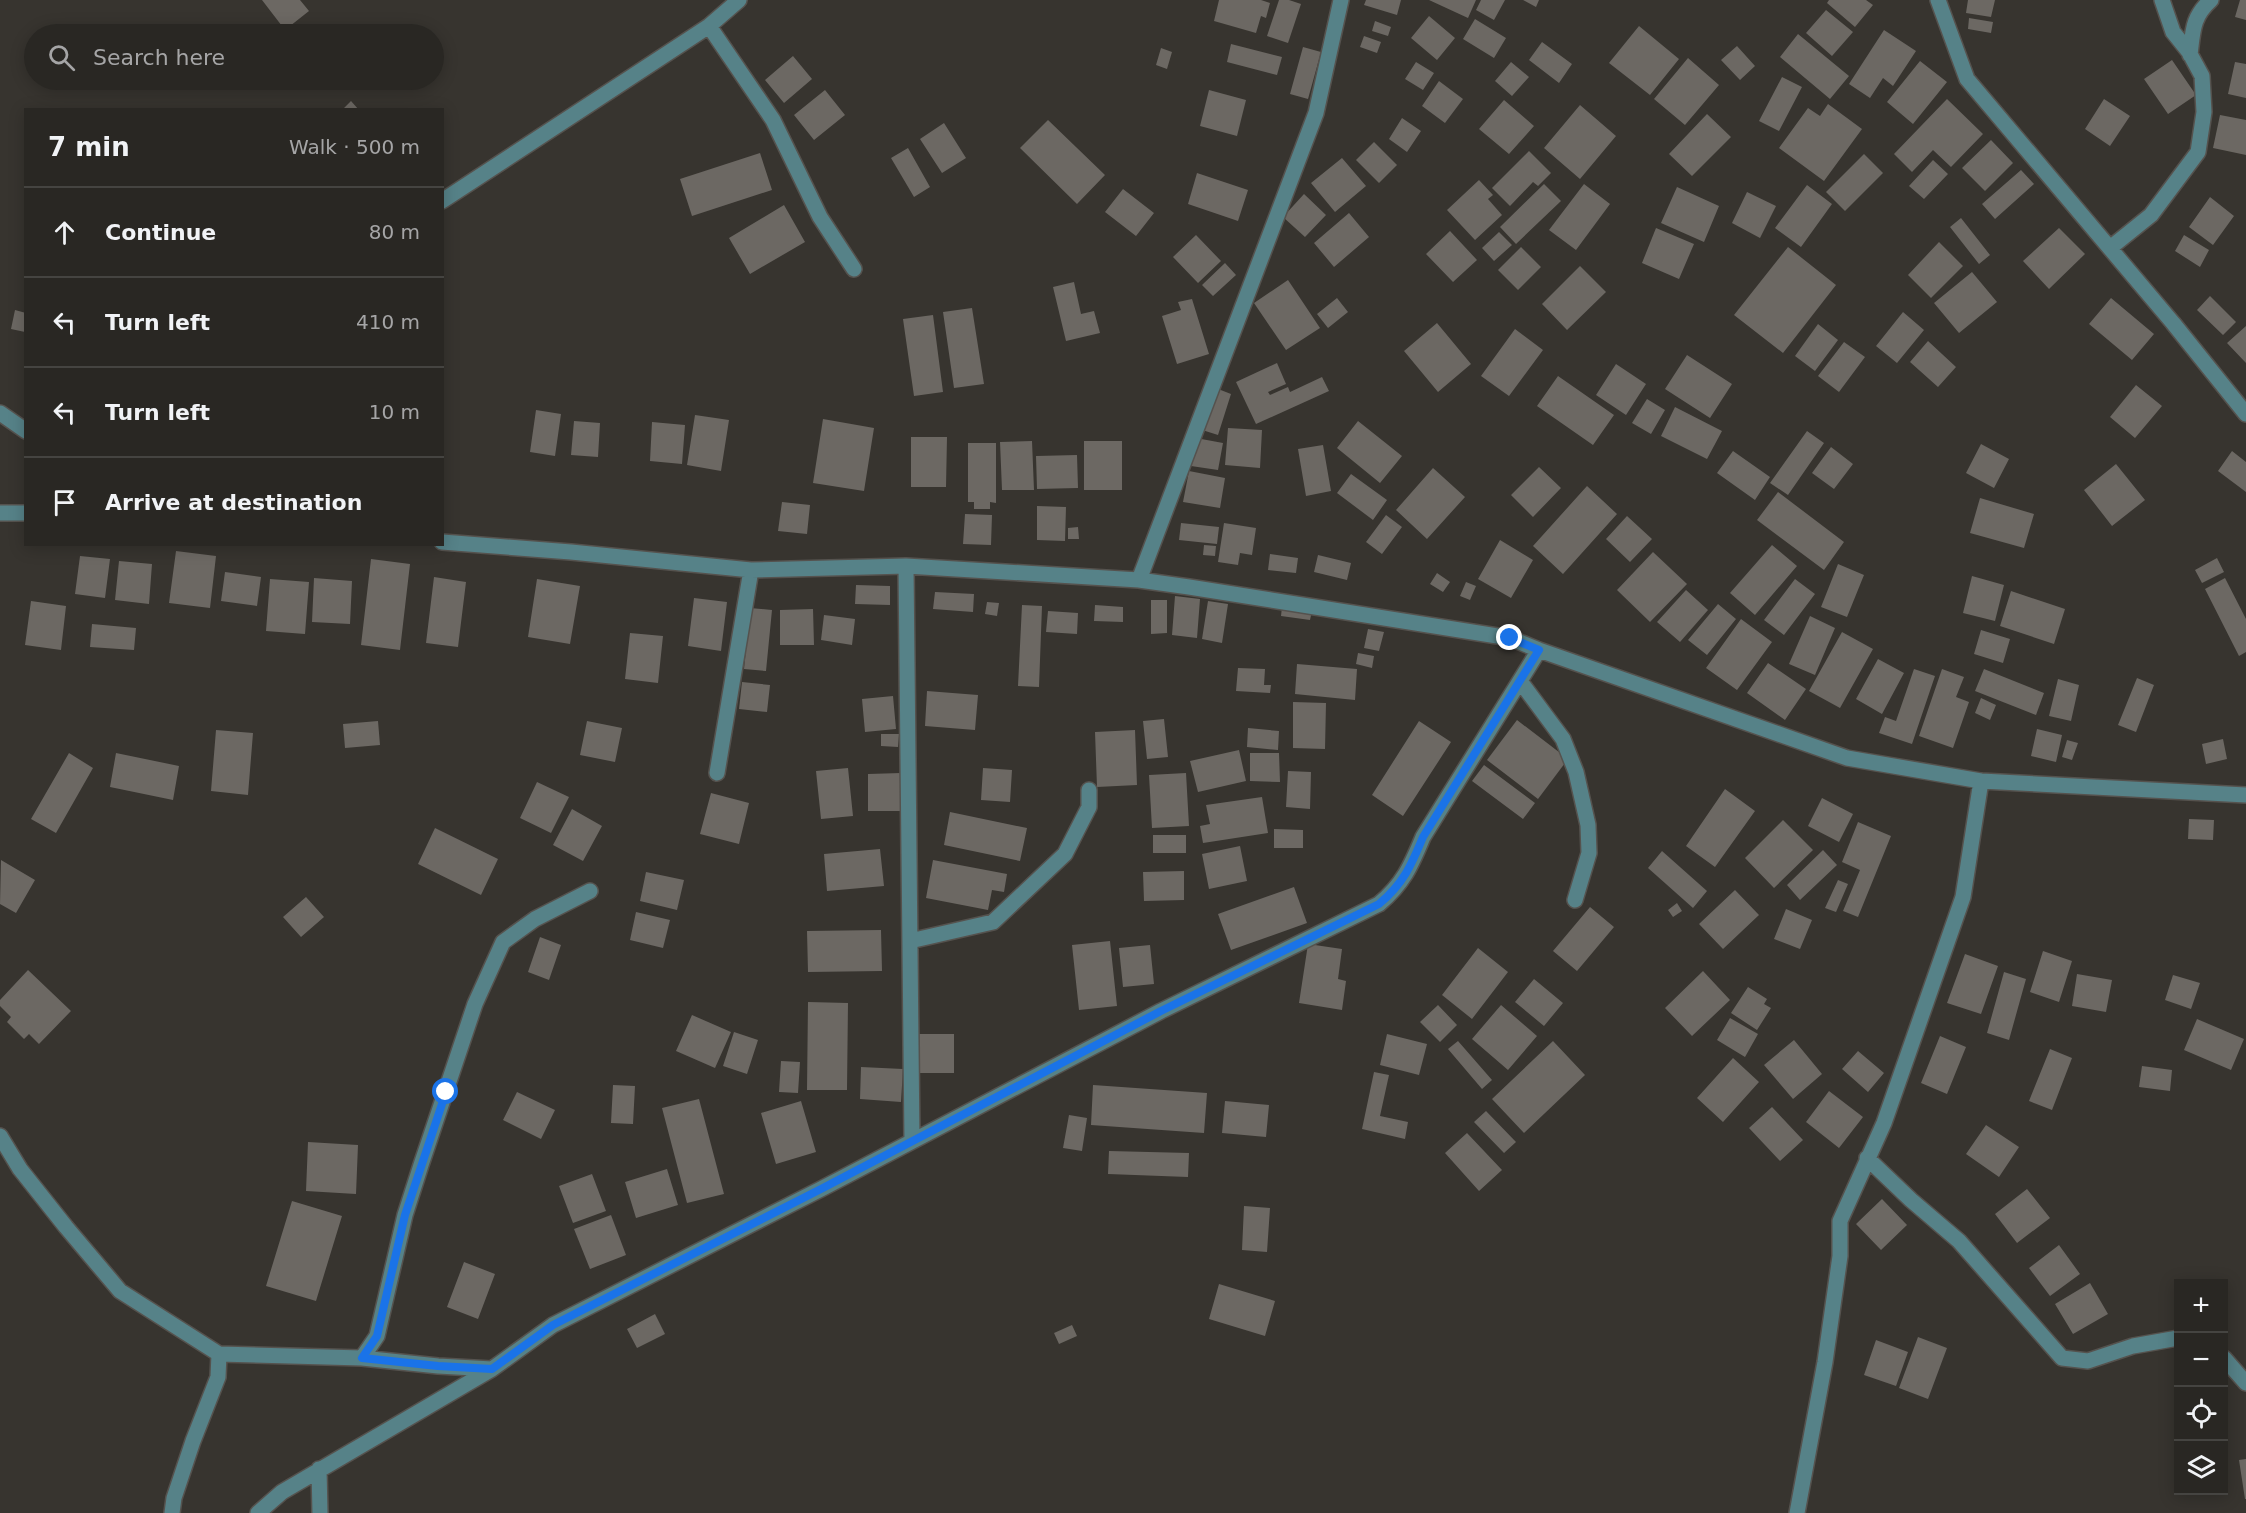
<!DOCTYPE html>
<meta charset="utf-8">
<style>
:root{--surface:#292723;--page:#353330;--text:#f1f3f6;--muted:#a5a5a6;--line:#454441}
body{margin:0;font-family:"DejaVu Sans",sans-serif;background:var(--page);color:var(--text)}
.controls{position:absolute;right:18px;bottom:18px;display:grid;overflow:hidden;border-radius:0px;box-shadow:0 3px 15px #0003}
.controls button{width:54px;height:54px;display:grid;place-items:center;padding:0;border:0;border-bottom:2px solid var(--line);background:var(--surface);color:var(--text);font:30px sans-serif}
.stop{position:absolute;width:18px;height:18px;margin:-14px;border:4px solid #1a73e8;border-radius:50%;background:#fff}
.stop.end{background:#1a73e8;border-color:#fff;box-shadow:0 2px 6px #0008}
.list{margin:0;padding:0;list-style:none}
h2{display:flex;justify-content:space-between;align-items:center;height:78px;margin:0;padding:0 24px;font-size:26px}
h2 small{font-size:20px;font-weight:400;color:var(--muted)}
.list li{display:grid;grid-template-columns:39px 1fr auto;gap:18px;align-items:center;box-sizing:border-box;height:90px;padding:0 24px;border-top:2px solid var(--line)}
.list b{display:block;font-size:22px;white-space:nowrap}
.list em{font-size:20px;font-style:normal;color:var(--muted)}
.icon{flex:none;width:33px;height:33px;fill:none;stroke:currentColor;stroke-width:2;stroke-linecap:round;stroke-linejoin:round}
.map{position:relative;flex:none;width:2246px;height:1513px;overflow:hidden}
.search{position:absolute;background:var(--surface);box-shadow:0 3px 15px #0003;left:24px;top:24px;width:420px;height:66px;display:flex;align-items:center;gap:15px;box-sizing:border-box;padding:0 21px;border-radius:33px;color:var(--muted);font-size:22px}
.panel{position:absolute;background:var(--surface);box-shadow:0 3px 15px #0003;left:24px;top:108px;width:420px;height:438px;border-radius:0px}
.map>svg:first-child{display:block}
.building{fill:#6c6863}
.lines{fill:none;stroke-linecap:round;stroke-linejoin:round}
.minor-casing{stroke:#55524e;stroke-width:18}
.minor{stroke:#568288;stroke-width:15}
.route{stroke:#1a73e8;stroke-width:8}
</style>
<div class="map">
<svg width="2246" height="1513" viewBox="0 0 2246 1513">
<rect width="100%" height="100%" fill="#37342f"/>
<path class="building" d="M262,0H300L309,11L285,30Z
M1219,0H1261L1270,3L1266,18L1261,16L1256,33L1214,21Z
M1279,0H1289L1301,4L1288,43L1267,36Z
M1366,0H1401L1397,15L1364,5Z
M1429,0H1476L1468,18Z
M1481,0H1505L1494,20L1476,10Z
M1523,0H1539L1536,7Z
M1829,0H1866L1873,5L1855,27L1827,3Z
M1968,0H1995L1991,17L1966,13Z
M2240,0H2246V20L2235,17Z
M1826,10L1853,32L1832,56L1806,33Z
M1429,16L1455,38L1437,60L1411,38Z
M1969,18L1993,22L1991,33L1968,29Z
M1475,19L1506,38L1494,58L1463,39Z
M1375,21L1391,27L1388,36L1372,31Z
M1639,26L1679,59L1650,95L1609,63Z
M1884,30L1916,51L1893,86L1883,78L1870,98L1849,84Z
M1798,34L1849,76L1830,99L1780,57Z
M1364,36L1381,42L1377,53L1360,47Z
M1542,42L1572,64L1559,83L1529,60Z
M1231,44L1282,57L1277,75L1227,62Z
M1737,46L1755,66L1740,80L1721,60Z
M1303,47L1321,52L1308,99L1290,94Z
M1161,48L1172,52L1167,69L1156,65Z
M793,56L812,79L784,103L765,80Z
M1688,58L1719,85L1685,125L1654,99Z
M2172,60L2196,95L2168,114L2144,79Z
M1920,61L1947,82L1913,124L1887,102Z
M1416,62L1434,73L1423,90L1405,79Z
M1511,62L1529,77L1512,96L1495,81Z
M2235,62L2246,64V98L2228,94Z
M1782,77L1802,87L1779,131L1759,121Z
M1439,81L1463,99L1445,123L1422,106Z
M825,90L845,115L814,140L794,115Z
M1209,90L1246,100L1237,136L1200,126Z
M1947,99L1983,134L1951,167L1933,150L1912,172L1894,154Z
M2104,99L2130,116L2110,146L2085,129Z
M1504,100L1534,126L1509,154L1479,129Z
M351,101L359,110H342Z
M1828,104L1862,129L1824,181L1779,148L1808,108L1820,116Z
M1580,105L1616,136L1580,179L1544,148Z
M1707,114L1731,137L1692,176L1669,154Z
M2220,115L2246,120V155L2213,148Z
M1402,118L1421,131L1407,152L1389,139Z
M1048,120L1105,175L1077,204L1020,148Z
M944,123L966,158L942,173L920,139Z
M1991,140L2013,163L1985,191L1962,168Z
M1374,142L1397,165L1379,183L1356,160Z
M908,148L930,187L914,197L891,158Z
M1529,151L1551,173L1538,186L1533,182L1510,206L1492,188Z
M760,153L772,190L692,216L680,179Z
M1864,154L1883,173L1845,211L1826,192Z
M1342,158L1366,186L1335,212L1311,183Z
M1933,160L1948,174L1924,199L1909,186Z
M2021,170L2034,184L1995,219L1982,204Z
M1197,173L1248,190L1238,221L1188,204Z
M1479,180L1493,195L1488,199L1502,215L1475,240L1447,210Z
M1544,184L1561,201L1516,244L1500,227Z
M1584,184L1610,204L1576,250L1549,230Z
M1807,185L1832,204L1801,247L1775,228Z
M1677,187L1719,206L1704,242L1661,223Z
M1123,189L1154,213L1136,236L1105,212Z
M1747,192L1776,206L1760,238L1732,223Z
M1304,194L1326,215L1305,237L1283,217Z
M2210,197L2234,216L2213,245L2189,227Z
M784,205L805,242L750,274L729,238Z
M1349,213L1369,237L1334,267L1314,243Z
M1961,218L1990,255L1979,264L1950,227Z
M1656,228L1694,244L1679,279L1642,263Z
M2059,228L2085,254L2049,289L2023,261Z
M1450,231L1477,260L1453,282L1426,254Z
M1499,232L1512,245L1494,261L1482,248Z
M1196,235L1221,261L1198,283L1173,257Z
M2184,235L2209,250L2200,267L2175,251Z
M1939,242L1963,266L1931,298L1908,275Z
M1521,247L1541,267L1518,290L1498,270Z
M1788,247L1836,285L1783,353L1734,315Z
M1225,263L1236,275L1213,296L1202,285Z
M1580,266L1606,292L1567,330L1542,304Z
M1972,272L1997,302L1959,333L1934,303Z
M1288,280L1320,328L1286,350L1254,303Z
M1074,282L1081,314L1094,311L1100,333L1066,341L1053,287Z
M2210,296L2236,322L2223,335L2197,310Z
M1337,298L1348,312L1328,328L1317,314Z
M2111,298L2154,334L2132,360L2089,324Z
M1192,299L1209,354L1177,364L1162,316L1181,310L1178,302Z
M972,308L984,384L954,388L943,312Z
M15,310L26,313L25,332L11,329Z
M1903,312L1924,330L1897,363L1876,346Z
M933,315L943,392L914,396L903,319Z
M1437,323L1471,364L1438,392L1404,351Z
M1818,324L1838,340L1815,371L1795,356Z
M2246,326V363L2227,343Z
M1515,329L1543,350L1509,396L1481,376Z
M1928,341L1956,367L1938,387L1910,362Z
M1844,342L1865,357L1839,392L1818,376Z
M1687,355L1732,384L1710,418L1665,389Z
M1277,363L1286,384L1268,392L1270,395L1288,387L1290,392L1322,377L1329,391L1256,424L1236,382Z
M1616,364L1646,384L1626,415L1596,395Z
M1558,376L1614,415L1593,445L1537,406Z
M2136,385L2162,406L2135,438L2110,417Z
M1213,387L1231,394L1218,435L1199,429Z
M1647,399L1665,410L1651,434L1632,423Z
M1675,407L1722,431L1707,459L1661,436Z
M536,410L561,414L555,456L530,452Z
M695,415L729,420L721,471L687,465Z
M823,419L874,428L864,491L813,483Z
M574,421L600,423L598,457L571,455Z
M1358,421L1402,456L1380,483L1337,448Z
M652,422L685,425L682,464L650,461Z
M1228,428L1262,430L1260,468L1225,465Z
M1807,431L1824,443L1788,495L1770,483Z
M911,437H947L946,487H911Z
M1196,438L1223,443L1218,470L1191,466Z
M1032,441L1034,490H1002L1000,442Z
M1084,441H1122V490H1084Z
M968,443H996V503L990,502V509H974V502H968Z
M1981,444L2009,459L1994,488L1966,473Z
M1323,445L1331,491L1306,496L1298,449Z
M1831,447L1853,464L1834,489L1812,473Z
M1733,451L1770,477L1755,500L1717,473Z
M2232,451L2246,462V492L2218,471Z
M1077,455L1078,488L1037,489L1036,456Z
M2116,464L2145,500L2112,526L2084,490Z
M1539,467L1561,488L1533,517L1511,495Z
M1433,468L1465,497L1427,539L1396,510Z
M1189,471L1225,478L1220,508L1183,502Z
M1351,474L1387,500L1373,520L1337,493Z
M1587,486L1617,514L1563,574L1533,546Z
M1778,492L1844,542L1824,570L1757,520Z
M1980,498L2034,514L2024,548L1970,533Z
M782,502L810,505L807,534L778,531Z
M1037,506L1066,507L1065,541L1037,540Z
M965,514L992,515L991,545L963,544Z
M1386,515L1402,527L1382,554L1366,542Z
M1627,516L1652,539L1630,562L1606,539Z
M1181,523L1219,527L1217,544L1179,540Z
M1224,523L1256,528L1252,555L1240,553L1238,565L1218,562Z
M1078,527L1079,539H1068V528Z
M1500,540L1533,560L1511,598L1478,579Z
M1204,545L1216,546L1215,556L1203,555Z
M1772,545L1797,566L1755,615L1730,593Z
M176,551L216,556L210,608L169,603Z
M1653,552L1687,584L1650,622L1617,590Z
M1270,554L1298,558L1296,573L1268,570Z
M1318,555L1351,563L1347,580L1314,572Z
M80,556L110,559L105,598L75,594Z
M2217,558L2224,572L2202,583L2195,570Z
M371,559L410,564L400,650L361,645Z
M119,561L152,564L149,604L115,600Z
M1838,564L1864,575L1847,617L1821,607Z
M225,572L261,577L257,606L221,601Z
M1437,573L1450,582L1443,592L1430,584Z
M1972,576L2004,585L1995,621L1963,613Z
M434,577L466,582L458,647L426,643Z
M314,578L352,581L350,624L312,622Z
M2225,578L2246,619V652L2239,656L2205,589Z
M270,579L309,582L305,634L266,631Z
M537,579L580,586L570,644L528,637Z
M1795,579L1815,594L1784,635L1764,620Z
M1466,582L1476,586L1470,600L1460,596Z
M856,585L890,586V605L855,604Z
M1686,590L1708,610L1680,642L1657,622Z
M2011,591L2065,609L2054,644L2000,626Z
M935,592L974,594L973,612L933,609Z
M1175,596L1200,599L1197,638L1172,635Z
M694,598L727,602L721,651L688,646Z
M1151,600H1167V633L1151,634Z
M31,601L66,606L61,650L25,645Z
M1208,601L1228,604L1222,643L1202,639Z
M987,602L999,603L997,616L985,614Z
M1718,604L1736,619L1707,655L1688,640Z
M1022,605L1042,606L1039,687L1018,686Z
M1095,605L1123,607V622L1094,621Z
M1282,607L1312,611L1310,620L1281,616Z
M750,608L772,610L766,671L744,669Z
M813,609L814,645H780V610Z
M1048,611L1078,613L1077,634L1046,632Z
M824,615L855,619L852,645L821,640Z
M1810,616L1835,628L1815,675L1789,664Z
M1741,619L1772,642L1737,690L1706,668Z
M92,624L136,628L134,650L90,647Z
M1368,629L1384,632L1379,651L1364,648Z
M1981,630L2010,639L2003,663L1974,654Z
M1842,632L1873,649L1840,708L1809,691Z
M630,633L663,636L658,683L625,679Z
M1358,653L1374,656L1372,668L1356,664Z
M1878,659L1904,673L1882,714L1856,699Z
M1768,663L1806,689L1785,720L1747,693Z
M1297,664L1357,669L1355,700L1295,694Z
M1238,668L1265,669L1264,685H1271L1270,693L1236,691Z
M1914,669L1935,676L1912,744L1879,733L1885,717L1896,721Z
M1942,669L1964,677L1956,697L1969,702L1953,748L1919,736Z
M1984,669L2044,693L2036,715L1975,691Z
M2137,678L2154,685L2136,732L2118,725Z
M2058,679L2079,685L2071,721L2049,716Z
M742,682L770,685L767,712L739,709Z
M927,691L978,695L975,730L925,726Z
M893,696L896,729L865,732L862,699Z
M1981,698L1996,705L1990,720L1975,713Z
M1293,702L1326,703L1325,749L1293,748Z
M1164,719L1168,757L1147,759L1143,721Z
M1517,720L1568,759L1538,799L1487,760Z
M378,721L380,745L345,748L343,724Z
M587,721L622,728L615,762L580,755Z
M1419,721L1451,742L1403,816L1372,795Z
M1248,728L1279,731L1278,750L1247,747Z
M2037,729L2062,735L2056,762L2031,756Z
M216,730L253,733L248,795L211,791Z
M1135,730L1137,785L1097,787L1095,732Z
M881,734H899L898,747L881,746Z
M2223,739L2227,759L2206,764L2202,744Z
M2067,740L2078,743L2072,760L2062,757Z
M1239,750L1246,781L1198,792L1190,761Z
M69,753L93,768L56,833L31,819Z
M116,753L179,766L173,800L110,787Z
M1250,753H1279L1280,782L1250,781Z
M1484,765L1535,803L1523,819L1472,781Z
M848,768L853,816L821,819L816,771Z
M983,768L1012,770L1010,802L981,800Z
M1288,771L1311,772L1310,809L1286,807Z
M901,773L902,811H868V774Z
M1186,773L1189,826L1152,828L1149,775Z
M537,782L569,797L551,833L520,818Z
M1725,789L1755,811L1715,867L1686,846Z
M711,793L749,803L739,844L700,834Z
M1262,797L1268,833L1203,843L1200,826L1210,824L1206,805Z
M1822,798L1853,814L1839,842L1808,826Z
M572,809L602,826L583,861L553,845Z
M950,812L1027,828L1020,861L944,845Z
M2189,819L2214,820L2213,840L2188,839Z
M1783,820L1813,850L1774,888L1745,858Z
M1858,822L1891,836L1858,917L1843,911L1860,870L1842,862Z
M435,828L498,859L481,895L418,864Z
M1274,829L1303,830V848H1274Z
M1153,835H1186V853H1153Z
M1240,846L1247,881L1209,889L1202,854Z
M880,849L884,886L827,891L824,854Z
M1823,850L1837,865L1800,900L1787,885Z
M1662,851L1707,891L1693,908L1648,868Z
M1,860L35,880L16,913L0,904Z
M933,860L1007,874L1004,892L992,890L988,910L926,898Z
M1184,871V900L1144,901L1143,872Z
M646,872L684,880L677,910L640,901Z
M1838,880L1848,884L1836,912L1825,908Z
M1294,887L1307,923L1231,950L1218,914Z
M1735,890L1759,915L1723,949L1699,924Z
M306,897L324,917L301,937L283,917Z
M1677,903L1682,911L1673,917L1668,910Z
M1590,907L1614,927L1577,971L1553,951Z
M1786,909L1812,920L1800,949L1774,939Z
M636,912L670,920L663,948L630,940Z
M881,930L882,971L808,972L807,931Z
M540,937L561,945L549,980L528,972Z
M1110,941L1117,1006L1079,1010L1072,945Z
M1308,944L1342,949L1338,979L1346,981L1342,1010L1299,1003Z
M1150,945L1154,984L1123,987L1119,948Z
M1478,948L1508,972L1472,1019L1442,995Z
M2043,951L2072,961L2059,1002L2030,992Z
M1965,954L1998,966L1981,1014L1947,1003Z
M28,970L71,1011L39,1044L29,1034L24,1039L7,1022L11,1017L0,1006V1000Z
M1703,971L1730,1000L1692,1036L1665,1008Z
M2004,972L2026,979L2009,1040L1987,1033Z
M2077,974L2112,980L2106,1012L2072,1006Z
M2173,975L2200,983L2191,1009L2165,1000Z
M1534,979L1563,1003L1544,1026L1515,1002Z
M1748,987L1767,999L1764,1004L1771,1008L1757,1030L1731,1013Z
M808,1002L848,1003L847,1090H807Z
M1438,1005L1457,1025L1440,1042L1420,1022Z
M1501,1005L1537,1036L1508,1070L1472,1039Z
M692,1015L731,1032L715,1068L676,1051Z
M1730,1018L1758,1034L1745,1057L1717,1040Z
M2197,1019L2244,1039L2231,1070L2184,1050Z
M734,1032L758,1040L747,1074L723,1066Z
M918,1034H954V1073H919Z
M1387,1034L1427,1044L1419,1075L1380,1065Z
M1940,1036L1966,1047L1947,1094L1921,1083Z
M1794,1040L1822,1074L1793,1099L1764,1065Z
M1458,1041L1492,1080L1482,1089L1448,1049Z
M1553,1041L1585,1075L1524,1133L1492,1099Z
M2050,1049L2072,1058L2052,1110L2029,1101Z
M1858,1051L1884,1073L1868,1092L1842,1069Z
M1733,1058L1759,1082L1723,1122L1697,1098Z
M781,1061L800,1062L798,1093L779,1092Z
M2142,1066L2172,1070L2170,1091L2139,1087Z
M861,1067L903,1069L901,1102L860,1099Z
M1374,1072L1389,1075L1380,1116L1408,1122L1405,1139L1362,1129Z
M613,1085L635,1086L633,1124L611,1123Z
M1093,1085L1207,1093L1204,1133L1091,1125Z
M1829,1091L1863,1117L1839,1148L1806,1122Z
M517,1092L555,1110L541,1139L503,1120Z
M699,1099L724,1194L687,1203L662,1108Z
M801,1101L816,1152L776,1164L761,1113Z
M1225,1101L1269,1105L1266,1137L1222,1133Z
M1772,1107L1803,1140L1780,1161L1749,1128Z
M1486,1111L1516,1142L1504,1153L1474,1122Z
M1069,1115L1087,1118L1082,1151L1063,1148Z
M1986,1125L2019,1147L1999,1177L1966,1154Z
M1467,1133L1502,1170L1479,1191L1445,1153Z
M308,1142L358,1145L356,1194L306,1191Z
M1109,1151L1189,1153L1188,1177L1108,1174Z
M667,1169L678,1205L636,1218L625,1182Z
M592,1174L606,1211L573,1223L559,1186Z
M2027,1189L2050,1218L2017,1243L1995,1214Z
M1882,1199L1907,1225L1881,1250L1856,1224Z
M292,1201L342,1216L316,1301L266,1286Z
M1244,1206L1270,1208L1267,1252L1242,1250Z
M611,1215L626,1255L590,1269L574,1229Z
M2059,1245L2080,1274L2050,1296L2029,1268Z
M464,1262L495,1274L478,1319L447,1307Z
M2090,1283L2108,1314L2073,1334L2055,1304Z
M1219,1284L1275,1301L1265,1336L1209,1319Z
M655,1314L665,1334L637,1348L627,1329Z
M1072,1325L1077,1336L1059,1344L1054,1333Z
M1918,1337L1947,1348L1928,1399L1899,1388Z
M1876,1340L1908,1352L1896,1386L1864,1375Z
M2246,1459V1499H2245L2239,1460Z"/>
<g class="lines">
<defs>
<path id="minor" d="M1938,0L1967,79L2173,323L2246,414
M709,26L773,120L820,217L854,269
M2190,55C2193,31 2192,17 2211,0
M442,201L709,26L739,0
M2110,248L2151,215L2198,152L2204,112L2202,76L2189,52L2173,32L2162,0
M0,413L26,431
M0,513H26
M442,542L571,552L751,570L906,566L1139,580L1189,587L1510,638L1539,650L1847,758L1981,781L2246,795
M906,566L912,1141
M1139,580L1316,113L1341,0
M1520,681L1563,739L1576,772L1588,825L1589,853L1575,900
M717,773L751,570
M910,941L993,922L1065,854L1089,807V790
M0,1136L20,1169L66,1227L120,1291L219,1354L218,1377L193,1441L174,1498L172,1513
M1867,1158L1911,1200L1959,1241L2062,1358L2088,1361L2133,1346L2178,1338
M219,1354L362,1358
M2224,1358L2246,1383
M492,1369L438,1366L362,1358L377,1336L405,1215L421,1165L475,1004L503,942L535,919L590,891
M319,1469L320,1513
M258,1513L282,1492L492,1369L553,1325L821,1189L1161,1011L1379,904C1403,884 1411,866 1423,837L1539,650
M1797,1513L1825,1362L1840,1256V1221L1884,1123L1963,897L1981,781"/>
</defs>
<use href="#minor" class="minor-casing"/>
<use href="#minor" class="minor"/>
</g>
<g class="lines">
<path class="route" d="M446,1092L405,1215L377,1336L362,1358L438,1366L492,1369L553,1325L821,1189L1161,1011L1379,904C1403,884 1411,866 1423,837L1539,650L1510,638"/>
</g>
</svg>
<div class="controls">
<button>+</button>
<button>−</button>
<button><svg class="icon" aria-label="locate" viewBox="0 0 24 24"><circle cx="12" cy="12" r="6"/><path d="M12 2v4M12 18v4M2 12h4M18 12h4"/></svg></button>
<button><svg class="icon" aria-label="layers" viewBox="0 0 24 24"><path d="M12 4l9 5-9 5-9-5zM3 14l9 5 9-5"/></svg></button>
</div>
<div class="stop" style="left:446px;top:1092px"></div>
<div class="stop end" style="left:1510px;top:638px"></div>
<div class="search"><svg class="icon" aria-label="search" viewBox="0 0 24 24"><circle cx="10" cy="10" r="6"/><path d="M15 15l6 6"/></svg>Search here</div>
<section class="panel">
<h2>7 min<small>Walk · 500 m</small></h2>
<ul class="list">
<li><svg class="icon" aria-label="ahead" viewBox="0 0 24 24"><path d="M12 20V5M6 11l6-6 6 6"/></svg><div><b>Continue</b></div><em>80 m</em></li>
<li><svg class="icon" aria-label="left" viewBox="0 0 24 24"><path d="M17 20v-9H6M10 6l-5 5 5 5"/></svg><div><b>Turn left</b></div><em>410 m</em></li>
<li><svg class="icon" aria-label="left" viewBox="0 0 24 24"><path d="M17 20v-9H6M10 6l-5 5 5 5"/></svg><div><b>Turn left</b></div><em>10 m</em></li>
<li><svg class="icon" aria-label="arrive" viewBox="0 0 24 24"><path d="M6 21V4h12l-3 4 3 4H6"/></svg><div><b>Arrive at destination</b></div></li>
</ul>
</section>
</div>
